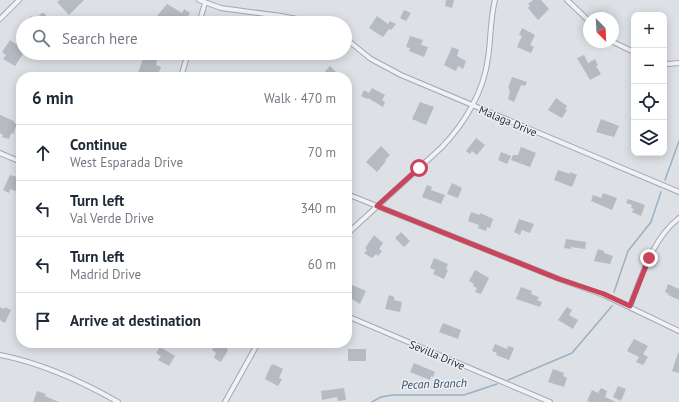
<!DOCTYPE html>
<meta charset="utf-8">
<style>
:root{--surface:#fff;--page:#f2f2f3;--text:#1f2937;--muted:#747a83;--line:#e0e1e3}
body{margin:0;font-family:"PT Sans",sans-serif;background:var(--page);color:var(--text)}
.controls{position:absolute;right:12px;top:12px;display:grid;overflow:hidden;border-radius:8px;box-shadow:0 2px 10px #0003}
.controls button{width:36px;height:36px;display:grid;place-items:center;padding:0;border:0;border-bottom:1px solid var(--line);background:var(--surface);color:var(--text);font:20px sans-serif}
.compass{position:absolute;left:583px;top:12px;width:36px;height:36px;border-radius:50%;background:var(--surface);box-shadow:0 2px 10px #0003;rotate:156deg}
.stop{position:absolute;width:12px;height:12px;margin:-9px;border:3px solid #c8455c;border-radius:50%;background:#fff}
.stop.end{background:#c8455c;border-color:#fff;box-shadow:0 1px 4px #0008}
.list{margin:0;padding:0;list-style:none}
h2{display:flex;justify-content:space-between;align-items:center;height:52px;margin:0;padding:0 16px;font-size:17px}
h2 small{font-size:13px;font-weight:400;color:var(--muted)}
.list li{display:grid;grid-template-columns:26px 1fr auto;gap:12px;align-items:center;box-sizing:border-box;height:56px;padding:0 16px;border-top:1px solid var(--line)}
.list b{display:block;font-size:15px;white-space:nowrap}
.list p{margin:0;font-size:13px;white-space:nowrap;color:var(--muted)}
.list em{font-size:13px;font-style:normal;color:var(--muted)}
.icon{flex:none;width:22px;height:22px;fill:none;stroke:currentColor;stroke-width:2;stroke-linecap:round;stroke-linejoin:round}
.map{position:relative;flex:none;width:679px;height:402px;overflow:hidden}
.search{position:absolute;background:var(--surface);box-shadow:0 2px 10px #0003;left:16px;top:16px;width:336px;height:44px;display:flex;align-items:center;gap:10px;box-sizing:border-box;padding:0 14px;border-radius:22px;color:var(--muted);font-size:15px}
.panel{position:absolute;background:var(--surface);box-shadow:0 2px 10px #0003;left:16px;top:72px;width:336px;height:276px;border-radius:16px}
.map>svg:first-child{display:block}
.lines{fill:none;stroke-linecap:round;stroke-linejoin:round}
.stream{stroke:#99b0c5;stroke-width:1.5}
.building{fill:#b5bac3}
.street-casing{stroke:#a3a8b0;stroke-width:6}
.street{stroke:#f0f2f5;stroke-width:4}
.route{stroke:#c8455c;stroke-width:5}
.labels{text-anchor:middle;stroke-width:3;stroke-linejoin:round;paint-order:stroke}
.street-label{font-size:11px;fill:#272f3c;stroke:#ecf0f4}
.water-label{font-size:12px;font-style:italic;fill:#334f6e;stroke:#ecf0f4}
</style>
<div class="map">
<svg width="679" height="402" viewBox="0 0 679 402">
<rect width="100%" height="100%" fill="#dde1e6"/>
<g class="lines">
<path class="stream" d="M665,180L679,141
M614,292L628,251L651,222L661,192
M508,380L572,353L612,306
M372,402L381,397L393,395H464L497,384"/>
</g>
<path class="building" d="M60,0H84L69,15L57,2Z
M446,0H454L452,8L445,6Z
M533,0H541L549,9L538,20L528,8L530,6L528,4Z
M167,4L182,13L184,9L190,13L183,23H173L165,18L164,20L157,16Z
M404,10L411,13L406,21L400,18Z
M42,13H44L49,19L44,23H23L31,16L34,20Z
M377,16L388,24L390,21L396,24L391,30L389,29L383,37L369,28Z
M522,28L535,35L530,45L534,47L531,53L517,47L522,36L519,35Z
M410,36L423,40L421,45L428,47L424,57L409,51L410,48L406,47Z
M10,40L23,49V54L15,66L3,59L6,55L2,52Z
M452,47L459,50L457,56L466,61L463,69L458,66L456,71L444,65Z
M288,53H304L303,58L299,57V60L294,58L291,60L287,59Z
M584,55L588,63L595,59L598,65L596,66L601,74L590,80L577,58Z
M144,56L157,60L156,65L161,67L157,77H148L138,73Z
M330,66L341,77H326L323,74Z
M512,77L527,82L525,86L521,85L514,102L508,99L510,92L509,91L510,89L508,88Z
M372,88L385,95L382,100L385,102L383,107L368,98L367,99L361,96L364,90L369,93Z
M556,98L567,106L565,109L567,110L562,118L548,110Z
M420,102L434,107L426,125L412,119Z
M0,115L14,121V123L17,124L13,134L11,133L9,139L2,137L3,135L0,133Z
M601,119L619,126L614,137L596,132Z
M476,138L485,145L477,155L472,151L470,154L466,151Z
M381,146L390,155L385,160L386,161L377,172L366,162Z
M521,147L536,153L530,167L511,160L513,155H518Z
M501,152L511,156L507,164L498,160Z
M558,170L570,174V172L577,175L572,187L554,180Z
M10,175L21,178V193L10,189L9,193L3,190Z
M452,183L462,188L458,198L447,194Z
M427,185L432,187L431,190L445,195L441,204L422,197Z
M603,193L617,198L612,210L591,201L593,195L601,198Z
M628,199L645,205L641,216L632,212L634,209L631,208L632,205L626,203Z
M471,212L480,215V213L493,219L490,228L487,227L486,231L478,228L479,225L468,221Z
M519,219L534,224L530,233L522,230L520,235L514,232Z
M401,232L410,241L404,247L395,238Z
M374,235L383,243L379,249L382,251L378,256L376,254L372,258L364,253L367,250L365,248Z
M566,239L586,242L585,249L571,247V249L564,248Z
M598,249L604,251V253L613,256L610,264L594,261Z
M434,258L448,264L446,269L448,270L444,279L433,274L435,270L430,268Z
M475,270L489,278L481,294L475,292L477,288L473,286L474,284L469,281Z
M350,284L366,291L360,304L347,296V290Z
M668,284L679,289V300L668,295L669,294L665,292Z
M521,287L532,291L531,294L539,297L537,300L542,302L540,307L516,299Z
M389,295L394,297V300L402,302L400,312L385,309Z
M0,307L4,309L5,307L11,310L5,323L0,320Z
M567,307L572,310L569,315L578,320L573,329L558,320Z
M443,323L461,330L458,339L439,332Z
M634,339L648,346L643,354L648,357L643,365L636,362L639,357L627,351Z
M222,343L229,345L227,350H228L221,362L214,358L216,353L212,350L215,344L220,347Z
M495,344L507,349L508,346L514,348L509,360L496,355L497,353L492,351Z
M160,347L175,356L169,366L158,360L161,356L156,353Z
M348,349H366V361H348Z
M678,353H679V373L672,371Z
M414,363L435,372L433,377L431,376L430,380L410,372Z
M273,364L283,369L279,378L282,379L278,386L265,379L271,365L272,366Z
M553,369L564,373L563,376L567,378L564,387L548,382Z
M618,386L626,389L621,401L613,397Z
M344,388L346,400L338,401L337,397L322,400L321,391Z
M601,388L607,391L605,397L616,402H590L587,401L592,390L598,393Z
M37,391L46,394L45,396L59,402H33Z"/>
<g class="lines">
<defs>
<path id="street" d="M199,0L221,8L281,16L318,23
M567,0L589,21
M0,19L19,0
M199,23L205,3
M345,38L371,59L401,75L679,192
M613,42L634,52
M664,63L669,64L679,63
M181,77L188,53
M0,153L21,162
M347,194L559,279L604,295L679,331
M347,234L442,147C465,123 484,91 488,58C491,39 490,19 495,0
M630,306C642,276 652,239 679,218
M347,316L550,402
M0,355C41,363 81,381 118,402
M225,402L258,343"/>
</defs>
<use href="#street" class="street-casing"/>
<use href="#street" class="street"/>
</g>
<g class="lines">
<path class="route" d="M419,168L377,206L559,279L604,294L630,306L649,258"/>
</g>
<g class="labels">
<g class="street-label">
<text transform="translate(508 121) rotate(23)" y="4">Malaga Drive</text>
<text transform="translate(437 355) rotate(23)" y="4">Sevilla Drive</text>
</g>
<g class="water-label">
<text transform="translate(434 384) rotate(-2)" y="4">Pecan Branch</text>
</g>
</g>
</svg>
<div class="controls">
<button>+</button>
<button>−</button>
<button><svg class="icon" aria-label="locate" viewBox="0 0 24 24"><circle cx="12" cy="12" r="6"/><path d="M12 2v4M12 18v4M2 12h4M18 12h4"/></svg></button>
<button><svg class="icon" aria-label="layers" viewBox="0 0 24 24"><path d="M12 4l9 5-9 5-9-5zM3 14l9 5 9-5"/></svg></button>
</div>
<svg class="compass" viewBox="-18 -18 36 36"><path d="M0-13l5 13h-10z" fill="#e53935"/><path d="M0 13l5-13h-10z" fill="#747a83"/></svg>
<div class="stop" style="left:419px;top:168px"></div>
<div class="stop end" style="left:649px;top:258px"></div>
<div class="search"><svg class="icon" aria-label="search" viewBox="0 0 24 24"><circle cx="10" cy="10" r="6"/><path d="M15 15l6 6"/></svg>Search here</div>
<section class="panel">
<h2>6 min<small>Walk · 470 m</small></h2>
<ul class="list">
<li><svg class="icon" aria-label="ahead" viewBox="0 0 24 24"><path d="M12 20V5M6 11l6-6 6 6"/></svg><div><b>Continue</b><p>West Esparada Drive</p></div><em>70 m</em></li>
<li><svg class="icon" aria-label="left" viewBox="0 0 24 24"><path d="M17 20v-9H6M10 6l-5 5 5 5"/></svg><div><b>Turn left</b><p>Val Verde Drive</p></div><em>340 m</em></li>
<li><svg class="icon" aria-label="left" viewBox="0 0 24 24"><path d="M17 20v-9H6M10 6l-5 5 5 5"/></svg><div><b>Turn left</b><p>Madrid Drive</p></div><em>60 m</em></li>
<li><svg class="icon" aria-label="arrive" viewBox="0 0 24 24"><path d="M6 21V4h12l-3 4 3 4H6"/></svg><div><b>Arrive at destination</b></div></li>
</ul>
</section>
</div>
